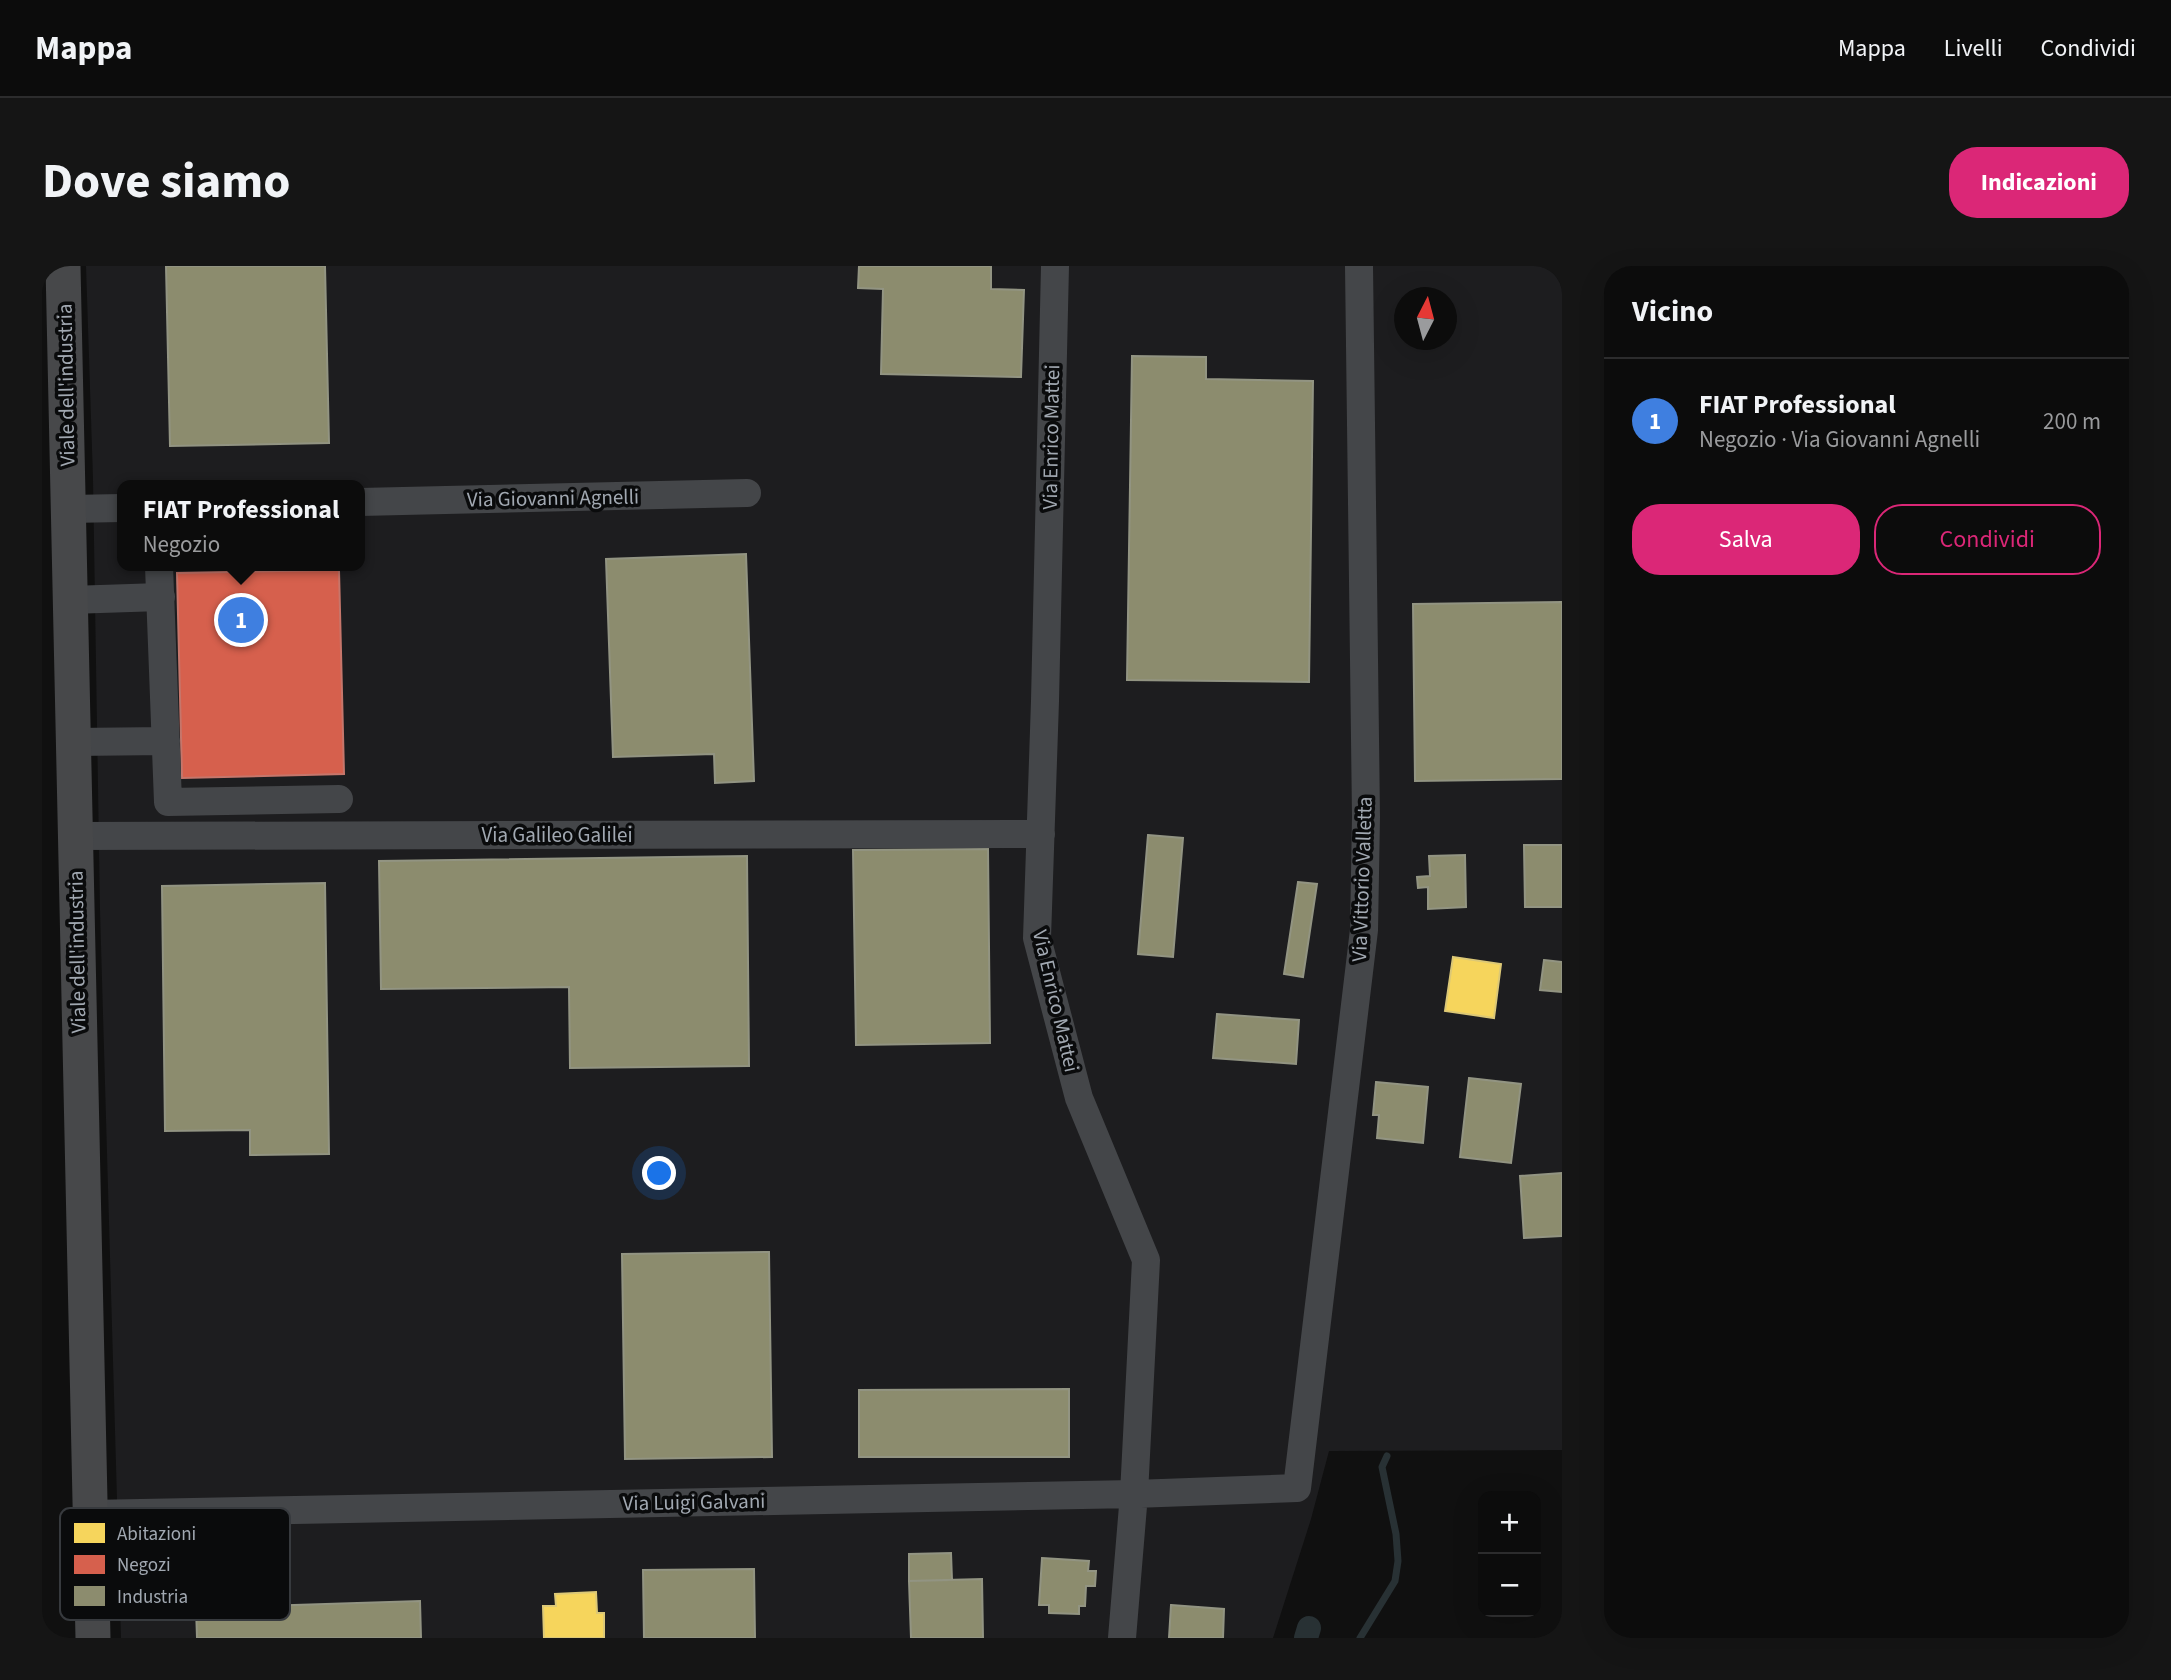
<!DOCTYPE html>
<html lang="it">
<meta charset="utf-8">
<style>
:root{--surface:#0c0c0c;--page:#151515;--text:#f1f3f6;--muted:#9a9b9d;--line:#2c2c2d;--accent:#db2777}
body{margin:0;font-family:"Source Sans 3",sans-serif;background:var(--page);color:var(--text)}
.controls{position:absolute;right:21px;bottom:21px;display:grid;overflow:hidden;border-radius:14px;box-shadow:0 7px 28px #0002}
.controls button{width:63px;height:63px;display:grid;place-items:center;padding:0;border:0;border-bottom:2px solid var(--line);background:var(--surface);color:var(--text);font:35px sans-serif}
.compass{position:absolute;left:1352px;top:21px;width:63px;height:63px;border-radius:50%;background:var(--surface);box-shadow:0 7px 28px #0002;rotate:6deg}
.you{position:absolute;left:618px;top:908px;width:24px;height:24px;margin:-18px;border:5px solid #fff;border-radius:50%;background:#1a73e8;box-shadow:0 0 0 10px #1a73e833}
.badge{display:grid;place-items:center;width:46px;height:46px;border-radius:50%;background:var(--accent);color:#fff;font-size:23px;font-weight:700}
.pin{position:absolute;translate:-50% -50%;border:4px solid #fff;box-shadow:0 2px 7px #0006}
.popup{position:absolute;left:75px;top:214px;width:248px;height:91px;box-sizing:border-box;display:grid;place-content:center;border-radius:14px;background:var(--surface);filter:drop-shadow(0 2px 5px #0005);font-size:23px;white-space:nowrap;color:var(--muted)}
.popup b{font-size:26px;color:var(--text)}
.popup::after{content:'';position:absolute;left:50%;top:100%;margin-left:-14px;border:14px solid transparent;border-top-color:var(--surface)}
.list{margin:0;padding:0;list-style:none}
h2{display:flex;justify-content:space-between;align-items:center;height:91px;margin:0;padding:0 28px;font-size:30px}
h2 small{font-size:23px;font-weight:400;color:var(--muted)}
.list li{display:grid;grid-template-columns:46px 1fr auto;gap:21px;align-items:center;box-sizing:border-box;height:126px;padding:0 28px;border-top:2px solid var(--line)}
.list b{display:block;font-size:26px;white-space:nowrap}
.list p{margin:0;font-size:23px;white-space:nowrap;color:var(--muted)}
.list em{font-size:23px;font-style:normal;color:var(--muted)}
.actions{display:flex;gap:14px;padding:21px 28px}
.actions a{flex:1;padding:16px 0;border:2px solid var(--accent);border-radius:28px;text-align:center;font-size:24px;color:var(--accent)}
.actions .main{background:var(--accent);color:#fff}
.map{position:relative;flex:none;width:1520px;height:1372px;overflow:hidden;border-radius:28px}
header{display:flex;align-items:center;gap:42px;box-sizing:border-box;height:98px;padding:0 35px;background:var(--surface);border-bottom:2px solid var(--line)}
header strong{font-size:33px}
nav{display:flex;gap:38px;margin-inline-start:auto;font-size:24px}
.intro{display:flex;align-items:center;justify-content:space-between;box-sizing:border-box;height:168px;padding:0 42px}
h1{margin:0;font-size:49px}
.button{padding:18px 32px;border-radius:28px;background:var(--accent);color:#fff;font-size:24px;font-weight:700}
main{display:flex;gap:42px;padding:0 42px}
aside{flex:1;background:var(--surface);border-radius:28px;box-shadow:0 7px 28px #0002}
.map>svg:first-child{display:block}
.built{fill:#1d1d1f;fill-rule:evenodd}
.homes{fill:#f6d55c;stroke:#dcc876;stroke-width:2}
.shops{fill:#d6604d;stroke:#c6766b;stroke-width:2}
.industry{fill:#8c8c6e;stroke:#929482;stroke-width:2}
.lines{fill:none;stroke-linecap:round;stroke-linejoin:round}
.stream{stroke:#283134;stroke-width:7}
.canal{stroke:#283134;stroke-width:24}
.minor{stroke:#444649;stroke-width:28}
.major{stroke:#47484a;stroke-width:35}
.labels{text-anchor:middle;stroke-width:7;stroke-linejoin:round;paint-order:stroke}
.street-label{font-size:21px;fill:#a1a8b1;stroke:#0a0b0c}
.key{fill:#0a0b0c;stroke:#373a3e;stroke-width:2}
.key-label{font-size:19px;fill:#a1a8b1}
</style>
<header>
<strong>Mappa</strong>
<nav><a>Mappa</a><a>Livelli</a><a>Condividi</a></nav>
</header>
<div class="intro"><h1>Dove siamo</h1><a class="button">Indicazioni</a></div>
<main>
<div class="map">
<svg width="1520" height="1372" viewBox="0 0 1520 1372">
<rect width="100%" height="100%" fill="#101010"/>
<path class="built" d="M44,0H1520V1184L1287,1185L1269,1253L1231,1372H79L58,644L51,213ZM1363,32H1405V74H1363ZM80,219H318V300H80Z"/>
<path class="homes" d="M1411,691L1459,698L1452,752L1403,745Z
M554,1326L555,1347H562V1372H502L501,1340H514L513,1328Z"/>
<path class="shops" d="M297,304L302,508L140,512L135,307Z"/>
<path class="industry" d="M124,0H283L287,177L128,180Z
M817,0H949V23L982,24L979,111L839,108L841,23L816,22Z
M1090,90L1164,91V113L1271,115L1267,416L1085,414Z
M704,288L712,515L673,517L672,488L571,491L564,293Z
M1520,336V513L1373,515L1371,338Z
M1106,569L1141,572L1131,691L1096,688Z
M1482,579H1520V641H1483Z
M946,583L948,777L814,779L811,584Z
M1423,589L1424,641L1386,643V621L1376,622L1375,611L1388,610L1387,590Z
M705,590L707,800L528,802L527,721L339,723L337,595Z
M1256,616L1275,618L1261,711L1242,708Z
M283,617L287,888L208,889V864L123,865L120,620Z
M1502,694L1520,696V726L1498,724Z
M1175,748L1257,754L1254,798L1171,792Z
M1427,812L1479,818L1469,897L1418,891Z
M1334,816L1386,821L1381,877L1335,872L1337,849H1331Z
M1520,907V970L1482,972L1478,910Z
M727,986L730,1191L583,1193L580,988Z
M1027,1123V1191H817V1124Z
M909,1287L910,1314L867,1315V1288Z
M1000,1292L1047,1295L1046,1305H1054L1053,1320H1044L1043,1340H1037V1348L1007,1347V1339H997Z
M712,1303L713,1372H602L601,1304Z
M940,1313L941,1372H869L867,1315Z
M378,1335L379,1372H155L154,1342Z
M1129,1339L1182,1343L1181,1372H1127Z"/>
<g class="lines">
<path class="stream" d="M1318,1372L1353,1315L1356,1295L1354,1268L1340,1201L1345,1190"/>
<path class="canal" d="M1264,1372L1267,1362"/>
<path class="minor" d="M1013,0L1003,435L995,672L1037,832L1104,994L1092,1228L1080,1372
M318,236L705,227
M27,243L80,242
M117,300L126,536L297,533
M28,334L119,331
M31,476L124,475
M32,570L999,568
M48,1248L1092,1228L1255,1222L1322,664L1324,551L1317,0"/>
<path class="major" d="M21,0L51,1372"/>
</g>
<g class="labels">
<g class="street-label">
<text transform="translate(24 119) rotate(-91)" y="7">Viale dell'industria</text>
<text transform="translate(1009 171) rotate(-89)" y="7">Via Enrico Mattei</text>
<text transform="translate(511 232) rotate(-1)" y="7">Via Giovanni Agnelli</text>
<text x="515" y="576">Via Galileo Galilei</text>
<text transform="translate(1320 613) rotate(-88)" y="7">Via Vittorio Valletta</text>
<text transform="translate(35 686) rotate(-91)" y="7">Viale dell'industria</text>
<text transform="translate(1014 735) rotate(77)" y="7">Via Enrico Mattei</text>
<text transform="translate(652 1236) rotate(-1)" y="7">Via Luigi Galvani</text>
</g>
</g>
<rect x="18" y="1242" width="230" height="112" rx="10" class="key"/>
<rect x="32" y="1257" width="31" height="20" fill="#f6d55c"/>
<rect x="32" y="1289" width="31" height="19" fill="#d6604d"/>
<rect x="32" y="1320" width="31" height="20" fill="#8c8c6e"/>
<g class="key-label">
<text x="75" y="1274">Abitazioni</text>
<text x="75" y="1305">Negozi</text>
<text x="75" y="1337">Industria</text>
</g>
</svg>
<div class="controls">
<button>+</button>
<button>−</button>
</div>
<svg class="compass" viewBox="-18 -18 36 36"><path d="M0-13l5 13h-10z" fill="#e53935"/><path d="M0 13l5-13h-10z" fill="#9a9b9d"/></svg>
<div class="you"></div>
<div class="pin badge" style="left:199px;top:354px;background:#3f7fe0">1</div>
<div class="popup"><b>FIAT Professional</b>Negozio</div>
</div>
<aside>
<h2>Vicino<small></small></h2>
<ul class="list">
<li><span class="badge" style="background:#3f7fe0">1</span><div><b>FIAT Professional</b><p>Negozio · Via Giovanni Agnelli</p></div><em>200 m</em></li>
</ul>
<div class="actions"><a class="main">Salva</a><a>Condividi</a></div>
</aside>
</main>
